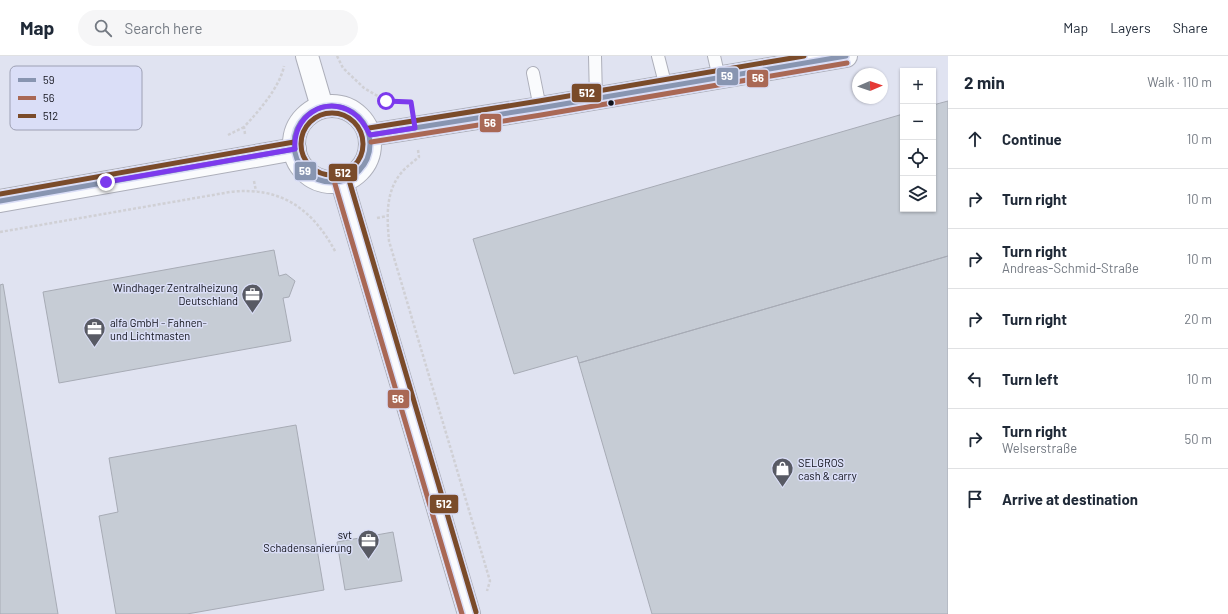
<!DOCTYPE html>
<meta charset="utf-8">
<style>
:root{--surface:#fff;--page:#f6f6f7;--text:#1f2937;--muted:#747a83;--line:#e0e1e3}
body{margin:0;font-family:Barlow,sans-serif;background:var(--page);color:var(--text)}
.controls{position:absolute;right:12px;top:12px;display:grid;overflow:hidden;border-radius:0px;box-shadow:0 1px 3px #0004}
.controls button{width:36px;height:36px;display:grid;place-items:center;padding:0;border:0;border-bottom:1px solid var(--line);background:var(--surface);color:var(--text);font:20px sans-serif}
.compass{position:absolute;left:852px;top:12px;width:36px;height:36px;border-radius:50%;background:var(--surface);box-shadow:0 1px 3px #0004;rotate:88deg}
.stop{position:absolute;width:12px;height:12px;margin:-9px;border:3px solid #7c3aed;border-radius:50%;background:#fff}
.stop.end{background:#7c3aed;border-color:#fff;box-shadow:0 1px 4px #0008}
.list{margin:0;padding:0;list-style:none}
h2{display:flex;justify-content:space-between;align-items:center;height:52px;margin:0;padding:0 16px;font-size:17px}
h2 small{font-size:13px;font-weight:400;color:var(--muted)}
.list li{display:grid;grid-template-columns:26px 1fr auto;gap:12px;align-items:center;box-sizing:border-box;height:60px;padding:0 16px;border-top:1px solid var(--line)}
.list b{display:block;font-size:15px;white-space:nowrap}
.list p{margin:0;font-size:13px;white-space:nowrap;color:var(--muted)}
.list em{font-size:13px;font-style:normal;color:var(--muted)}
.icon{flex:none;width:22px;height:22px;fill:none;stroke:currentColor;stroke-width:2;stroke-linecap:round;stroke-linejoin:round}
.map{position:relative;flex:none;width:948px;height:558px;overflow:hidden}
header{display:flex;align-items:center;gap:24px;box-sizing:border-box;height:56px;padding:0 20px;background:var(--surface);border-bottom:1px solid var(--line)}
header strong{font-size:19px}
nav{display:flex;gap:22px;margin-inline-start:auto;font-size:14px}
.search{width:280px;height:36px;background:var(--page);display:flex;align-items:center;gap:10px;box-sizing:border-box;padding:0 14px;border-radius:22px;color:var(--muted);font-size:15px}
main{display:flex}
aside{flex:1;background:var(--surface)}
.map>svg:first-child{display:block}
.building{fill:#c6ccd5;stroke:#a7abb5}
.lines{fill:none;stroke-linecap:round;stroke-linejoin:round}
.lane-casing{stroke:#adafba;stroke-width:14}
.street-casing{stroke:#adafba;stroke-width:24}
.secondary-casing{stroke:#adafba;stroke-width:24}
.path{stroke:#d0d0d5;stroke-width:2.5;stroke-dasharray:3 2;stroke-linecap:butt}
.lane{stroke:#fafbfd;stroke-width:12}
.street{stroke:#fafbfd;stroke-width:22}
.secondary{stroke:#fafbfd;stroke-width:22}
.bus-1-casing{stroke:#dadef7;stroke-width:8}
.bus-2-casing{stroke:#dadef7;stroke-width:8}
.bus-3-casing{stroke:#dadef7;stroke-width:8}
.bus-1{stroke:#8895b1;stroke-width:5}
.bus-2{stroke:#a96855;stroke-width:5}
.bus-3{stroke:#7a4b2a;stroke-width:5}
.route{stroke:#7c3aed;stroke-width:5}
.bus-dot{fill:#0f1018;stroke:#dadef7;stroke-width:1.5}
.labels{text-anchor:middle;stroke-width:3;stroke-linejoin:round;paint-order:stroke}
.poi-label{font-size:11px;fill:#0f1018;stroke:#dadef7;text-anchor:end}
.key{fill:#dadef7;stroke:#9da0b4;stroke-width:1}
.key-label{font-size:11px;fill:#0f1018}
.line-badge{stroke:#dadef7;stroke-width:1.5}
.badge-label{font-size:11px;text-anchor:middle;font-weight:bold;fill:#fff}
</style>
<header>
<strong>Map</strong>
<div class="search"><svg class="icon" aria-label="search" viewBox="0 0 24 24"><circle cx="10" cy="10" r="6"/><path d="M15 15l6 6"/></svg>Search here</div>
<nav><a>Map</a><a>Layers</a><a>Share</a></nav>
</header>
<main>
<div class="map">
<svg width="948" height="558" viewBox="0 0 948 558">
<rect width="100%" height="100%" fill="#e0e3f1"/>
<path class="building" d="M948,45V200L579,307L577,300L514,318L473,183L903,58V153H933V49Z
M274,194L279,220L286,218L295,225L289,241L283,242L291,285L59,327L43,236Z
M948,200V558H652L579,307Z
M3,228L58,558H0V229Z
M296,369L324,534L187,558H116L99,460L118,456L109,402Z
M393,476L402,525L345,534L337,486Z"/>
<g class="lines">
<defs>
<path id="lane" d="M595,0L596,43
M658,0L666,31
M714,0L719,22
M533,17L540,52"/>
<path id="street" d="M307,0L322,51"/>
<path id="secondary" d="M294 88a38 38 0 1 1 76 0a38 38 0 1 1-76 0Z
M370,79L540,52L846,0
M342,126L469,558
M0,145L295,93"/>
</defs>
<use href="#lane" class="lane-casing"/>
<use href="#street" class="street-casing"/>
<use href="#secondary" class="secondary-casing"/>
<path class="path" d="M337,0L343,12L364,32L386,45L411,46L412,48
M245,78L244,71C258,56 280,31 284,10
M228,79L244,71
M418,94L419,101C413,106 406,111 402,116C385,135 387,162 389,185L490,525L487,535
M254,125L256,135
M377,162L387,160
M0,176L230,136C281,130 313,153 336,197"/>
<use href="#lane" class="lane"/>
<use href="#street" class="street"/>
<use href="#secondary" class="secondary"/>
<defs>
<path id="bus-1" d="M294 88a38 38 0 1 1 76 0a38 38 0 1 1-76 0Z
M370,79L540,52L846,0
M0,145L295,93"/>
<path id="bus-2" d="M371,86L541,59L847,7
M335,128L462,558"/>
<path id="bus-3" d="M301 88a31 31 0 1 1 62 0a31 31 0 1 1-62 0Z
M369,72L539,45L804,0
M349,124L476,556
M0,138L294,86"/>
</defs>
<use href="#bus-1" class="bus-1-casing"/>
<use href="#bus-2" class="bus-2-casing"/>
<use href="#bus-3" class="bus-3-casing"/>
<use href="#bus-1" class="bus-1"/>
<use href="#bus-2" class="bus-2"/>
<use href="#bus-3" class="bus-3"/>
</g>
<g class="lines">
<path class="route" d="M106,126L295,93C292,61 325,38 353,57C361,62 366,71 370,79L415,72L411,46L386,45"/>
</g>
<defs>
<symbol id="office-pin" viewBox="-11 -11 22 30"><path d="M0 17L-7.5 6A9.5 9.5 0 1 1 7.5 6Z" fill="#585a64" stroke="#dadef7"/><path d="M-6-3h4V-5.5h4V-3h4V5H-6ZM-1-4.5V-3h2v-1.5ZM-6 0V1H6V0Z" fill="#fff"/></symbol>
<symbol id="shop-pin" viewBox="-11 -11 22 30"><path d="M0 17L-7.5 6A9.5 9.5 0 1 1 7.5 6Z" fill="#585a64" stroke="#dadef7"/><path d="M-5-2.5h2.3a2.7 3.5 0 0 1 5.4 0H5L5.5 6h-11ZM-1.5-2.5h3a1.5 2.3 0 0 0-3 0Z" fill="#fff"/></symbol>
</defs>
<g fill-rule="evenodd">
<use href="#office-pin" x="240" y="226" width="25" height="34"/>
<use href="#office-pin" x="82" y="260" width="25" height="34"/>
<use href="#shop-pin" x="770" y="400" width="25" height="34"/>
<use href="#office-pin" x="356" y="472" width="25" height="34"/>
</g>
<circle class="bus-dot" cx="611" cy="47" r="3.5"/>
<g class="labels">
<g class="poi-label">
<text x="238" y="236">Windhager Zentralheizung<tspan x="238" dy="13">Deutschland</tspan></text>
<text x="110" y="271" text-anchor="start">alfa GmbH - Fahnen-<tspan x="110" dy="13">und Lichtmasten</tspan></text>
<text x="798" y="411" text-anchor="start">SELGROS<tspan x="798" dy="13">cash &amp; carry</tspan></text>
<text x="352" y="483">svt<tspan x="352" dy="13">Schadensanierung</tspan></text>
</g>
</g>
<rect x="10" y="10" width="132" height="64" rx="6" class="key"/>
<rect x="18" y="22" width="18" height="4" fill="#8895b1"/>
<rect x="18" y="40" width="18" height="4" fill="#a96855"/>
<rect x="18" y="58" width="18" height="4" fill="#7a4b2a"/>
<g class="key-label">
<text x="43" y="28">59</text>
<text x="43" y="46">56</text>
<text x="43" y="64">512</text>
</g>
<g class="line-badge">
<rect x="716" y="11" width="23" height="19" rx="4" fill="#8895b1"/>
<rect x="746" y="13" width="23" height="19" rx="4" fill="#a96855"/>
<rect x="571" y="27" width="31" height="20" rx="4" fill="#7a4b2a"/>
<rect x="479" y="57" width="23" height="20" rx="4" fill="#a96855"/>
<rect x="294" y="105" width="23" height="20" rx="4" fill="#8895b1"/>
<rect x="328" y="107" width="30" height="19" rx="4" fill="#7a4b2a"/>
<rect x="387" y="333" width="23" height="20" rx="4" fill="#a96855"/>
<rect x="429" y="438" width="30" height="20" rx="4" fill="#7a4b2a"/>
</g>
<g class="badge-label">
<text x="727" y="24">59</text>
<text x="758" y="26">56</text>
<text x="587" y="41">512</text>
<text x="490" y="71">56</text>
<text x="305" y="119">59</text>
<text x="343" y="121">512</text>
<text x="398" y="347">56</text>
<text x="444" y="452">512</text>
</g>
</svg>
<div class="controls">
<button>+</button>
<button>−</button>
<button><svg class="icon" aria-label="locate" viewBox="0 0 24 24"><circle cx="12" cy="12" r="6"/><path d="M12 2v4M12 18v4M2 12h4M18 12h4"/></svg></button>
<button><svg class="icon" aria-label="layers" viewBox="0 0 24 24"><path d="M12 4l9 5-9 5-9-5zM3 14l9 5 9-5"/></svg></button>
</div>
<svg class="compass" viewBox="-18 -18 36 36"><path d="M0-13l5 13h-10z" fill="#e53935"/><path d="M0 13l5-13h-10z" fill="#747a83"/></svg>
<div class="stop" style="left:386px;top:45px"></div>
<div class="stop end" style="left:106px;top:126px"></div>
</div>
<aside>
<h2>2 min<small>Walk · 110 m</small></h2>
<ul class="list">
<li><svg class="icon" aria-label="ahead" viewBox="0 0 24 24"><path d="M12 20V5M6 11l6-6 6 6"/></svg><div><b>Continue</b></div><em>10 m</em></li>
<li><svg class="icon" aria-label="right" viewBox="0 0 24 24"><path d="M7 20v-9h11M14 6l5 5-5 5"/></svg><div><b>Turn right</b></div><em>10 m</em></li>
<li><svg class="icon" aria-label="right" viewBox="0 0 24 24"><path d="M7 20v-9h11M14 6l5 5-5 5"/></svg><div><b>Turn right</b><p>Andreas-Schmid-Straße</p></div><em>10 m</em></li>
<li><svg class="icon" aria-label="right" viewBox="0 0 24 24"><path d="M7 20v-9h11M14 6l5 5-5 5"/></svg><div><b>Turn right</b></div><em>20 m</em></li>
<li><svg class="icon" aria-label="left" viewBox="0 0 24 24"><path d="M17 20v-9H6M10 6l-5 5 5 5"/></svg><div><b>Turn left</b></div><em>10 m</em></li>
<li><svg class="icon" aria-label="right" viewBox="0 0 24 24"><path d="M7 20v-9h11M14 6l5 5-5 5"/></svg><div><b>Turn right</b><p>Welserstraße</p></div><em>50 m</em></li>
<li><svg class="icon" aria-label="arrive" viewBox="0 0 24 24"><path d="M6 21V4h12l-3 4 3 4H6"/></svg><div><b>Arrive at destination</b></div></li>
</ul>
</aside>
</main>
